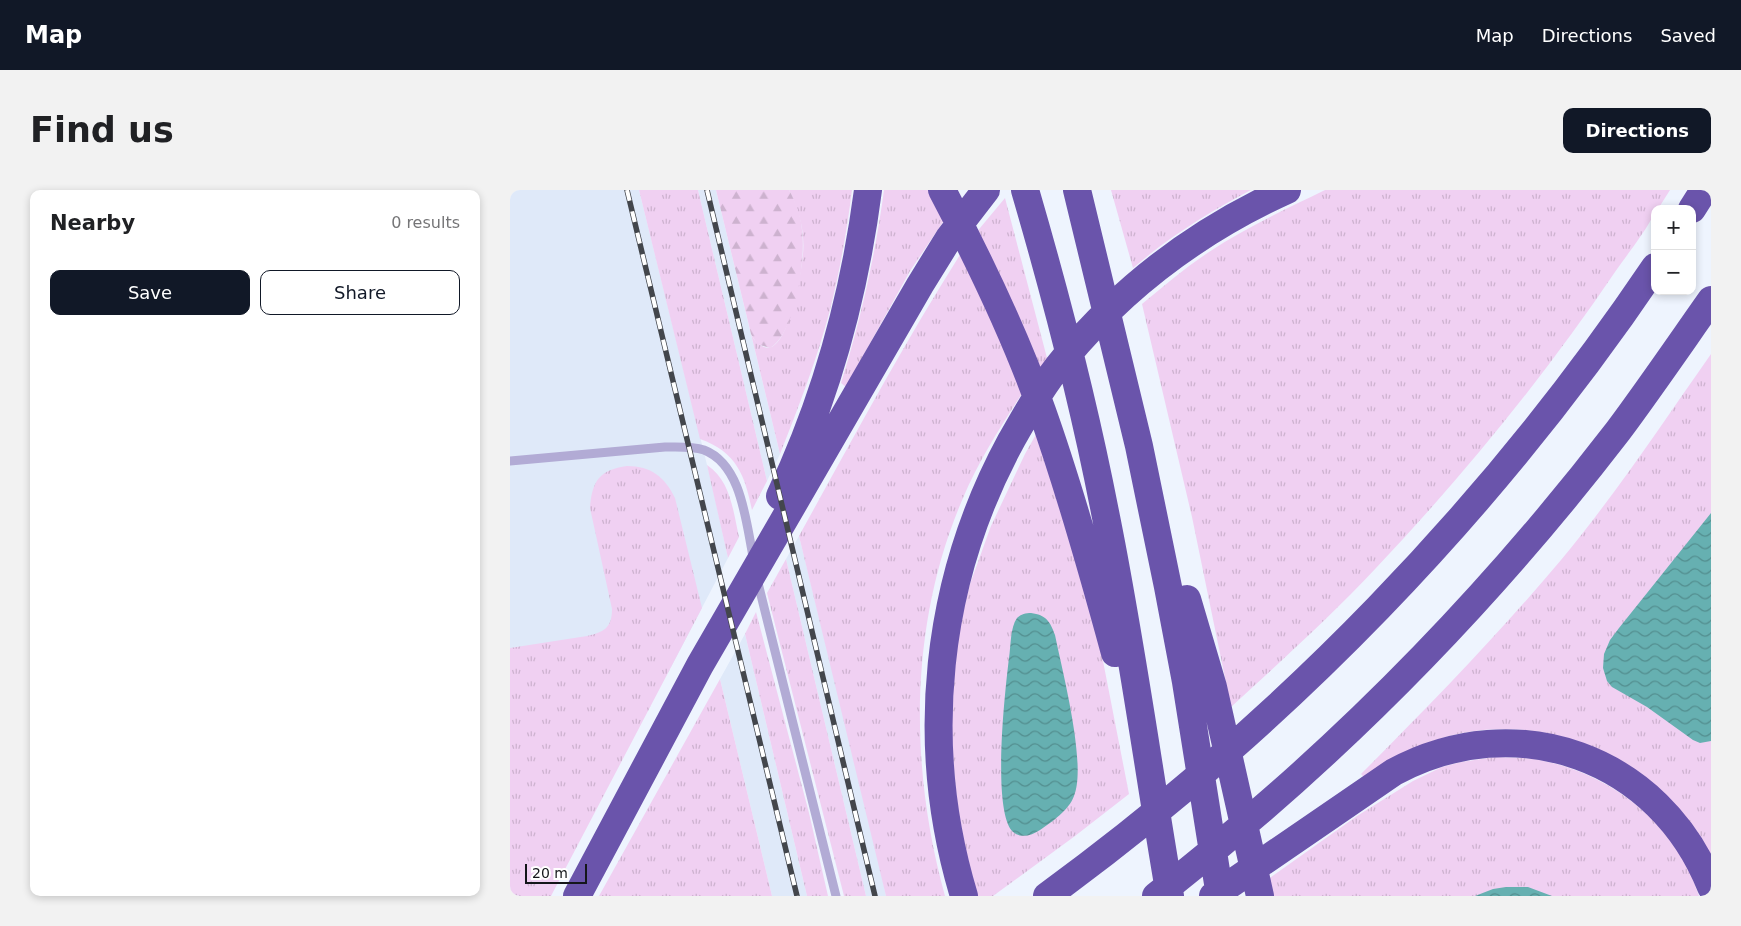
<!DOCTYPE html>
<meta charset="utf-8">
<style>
:root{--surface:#fff;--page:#f2f2f2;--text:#202124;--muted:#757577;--line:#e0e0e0;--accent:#111827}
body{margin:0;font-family:"DejaVu Sans",sans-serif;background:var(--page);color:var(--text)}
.controls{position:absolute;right:15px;top:15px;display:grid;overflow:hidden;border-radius:10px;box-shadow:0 2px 8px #0003}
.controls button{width:45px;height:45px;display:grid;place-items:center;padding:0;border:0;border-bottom:1px solid var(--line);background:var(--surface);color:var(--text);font:25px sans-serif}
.scale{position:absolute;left:15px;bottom:12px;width:62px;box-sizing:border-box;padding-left:5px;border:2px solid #14161a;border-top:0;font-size:14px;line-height:18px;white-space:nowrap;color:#14161a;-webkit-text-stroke:4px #fff;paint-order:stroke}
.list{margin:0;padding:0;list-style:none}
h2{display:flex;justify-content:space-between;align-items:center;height:65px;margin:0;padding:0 20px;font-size:21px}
h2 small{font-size:16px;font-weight:400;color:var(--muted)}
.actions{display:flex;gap:10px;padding:15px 20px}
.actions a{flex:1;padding:11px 0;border:1px solid var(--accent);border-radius:10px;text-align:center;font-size:18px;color:var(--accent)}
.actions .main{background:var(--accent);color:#fff}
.map{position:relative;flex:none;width:1201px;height:706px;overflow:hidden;border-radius:10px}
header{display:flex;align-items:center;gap:30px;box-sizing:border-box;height:70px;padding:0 25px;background:var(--accent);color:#fff}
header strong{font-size:24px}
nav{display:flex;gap:28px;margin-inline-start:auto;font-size:18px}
.intro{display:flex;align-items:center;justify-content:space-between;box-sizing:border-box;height:120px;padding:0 30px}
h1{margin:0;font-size:35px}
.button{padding:12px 22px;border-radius:10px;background:var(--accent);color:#fff;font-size:18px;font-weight:700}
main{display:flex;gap:30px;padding:0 30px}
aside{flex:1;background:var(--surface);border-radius:10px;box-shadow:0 2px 8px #0003}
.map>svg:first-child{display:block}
.built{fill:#dfe9f9}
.grass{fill:url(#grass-tufts)}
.forest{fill:url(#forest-firs)}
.water{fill:url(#water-waves)}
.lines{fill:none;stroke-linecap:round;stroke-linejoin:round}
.lane{stroke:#b2abd5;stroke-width:9}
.highway{stroke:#6a54ab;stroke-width:28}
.rail-casing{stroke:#43464c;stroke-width:5.5}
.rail{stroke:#fff;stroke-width:4;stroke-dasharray:11;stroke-linecap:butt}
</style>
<header>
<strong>Map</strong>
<nav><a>Map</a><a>Directions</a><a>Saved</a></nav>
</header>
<div class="intro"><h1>Find us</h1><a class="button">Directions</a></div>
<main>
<aside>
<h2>Nearby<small>0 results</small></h2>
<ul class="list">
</ul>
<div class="actions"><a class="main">Save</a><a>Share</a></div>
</aside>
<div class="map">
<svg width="1201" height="706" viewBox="0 0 1201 706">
<defs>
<pattern id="grass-tufts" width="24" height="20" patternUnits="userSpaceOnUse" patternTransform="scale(1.25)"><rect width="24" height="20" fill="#f0d0f2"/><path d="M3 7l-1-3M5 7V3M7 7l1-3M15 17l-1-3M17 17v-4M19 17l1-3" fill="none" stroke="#cdb2cf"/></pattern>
<pattern id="forest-firs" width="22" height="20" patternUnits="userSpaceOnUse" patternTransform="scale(1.25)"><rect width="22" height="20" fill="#f0d0f2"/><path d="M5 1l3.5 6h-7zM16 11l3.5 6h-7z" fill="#cdb2cf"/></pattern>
<pattern id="water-waves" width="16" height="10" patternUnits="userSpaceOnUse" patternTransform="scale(1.25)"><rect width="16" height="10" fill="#66b0b1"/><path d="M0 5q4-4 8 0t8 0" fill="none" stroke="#538e8f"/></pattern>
</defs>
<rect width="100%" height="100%" fill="#eef4fe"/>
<path class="built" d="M0,0H129L202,295L218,368L161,477L0,500Z
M188,0H206L270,264L257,291Z
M289,346L365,653L376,706H356L276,369Z
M235,444L297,706H262L210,489Z"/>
<path class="grass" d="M129,0H188L257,291L242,320C235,286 227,262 190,249Z
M279,0H342C337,40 330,80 320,120C307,169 289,216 270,264L241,144C244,150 247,154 254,157C278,167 292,79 293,64C295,41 289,20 279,0Z
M374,0H423L437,26L400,81L336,197L331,193C351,129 365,66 374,0Z
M601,0H741C699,22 659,47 623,78Z
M815,0H1160L1148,19H1145C1145,30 1113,70 1105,82C1034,187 953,286 866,378C820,427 770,472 721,517L682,327L632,114C654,96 676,77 699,62C735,38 776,19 815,0Z
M495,8L537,168L527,183L465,44Z
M453,60L515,199C492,234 469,270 453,308C399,433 399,576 435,706H376L289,346C342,250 394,153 453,60Z
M1201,164V665C1147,568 1037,516 929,549C901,558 878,571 854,587L851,584C920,515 988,445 1051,370C1105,305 1152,234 1201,164Z
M529,239L584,425L619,604L565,646L483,706H466L450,640L440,542L446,450L460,394L481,336L515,264Z
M197,275C221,291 223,321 229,347L218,368Z
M117,276C141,276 155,287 165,308L192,418L41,706H0V458L77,446C94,442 102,438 102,419L80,318C82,290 90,280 117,276Z
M276,369L356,706H334L257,403Z
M246,422L299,623L318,706H297L235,444Z
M210,489L262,706H89Z
M985,567C1001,568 1018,567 1034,571C1103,585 1169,637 1189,706H761L757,690L847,626L903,591L932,577L951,572Z"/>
<path class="forest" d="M206,0H279C286,13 291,25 292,40C296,68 286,143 260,158L247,154L241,144Z"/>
<path class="water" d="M1201,323V551L1190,553L1183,550L1137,517L1102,497L1097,491L1093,478L1094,464L1100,450L1109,438Z
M521,423C536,425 540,431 545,445C552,480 577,575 564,606C559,620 542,632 530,640C521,646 510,649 502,641C482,617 495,501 499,468C501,456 500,438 507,428C511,424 516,423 521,423Z
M996,697H1018L1042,706H965L983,699Z"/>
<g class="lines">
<path class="lane" d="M0,271L155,257C168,257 182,256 194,260C233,275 236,335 244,371
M247,389L326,706"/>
<path class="highway" d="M432,0C470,72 505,144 532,221C560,300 583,382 605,463
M515,0C546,106 574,214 595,322C621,450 638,578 660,706
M567,0L629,256L658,397L676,492L710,706
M1182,19L1194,0
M270,306C316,209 344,107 358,0
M677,409L703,497L750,706
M67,706L190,475L410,95L439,48L476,0
M454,706C408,554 425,391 501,251C517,223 533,194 554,169C614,96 691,39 777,0
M537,706C774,533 981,320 1145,77
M646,706C819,572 975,414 1108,241C1140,198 1170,154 1201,110
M703,706L884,582C1006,516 1150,567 1201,697"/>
<defs>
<path id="rail" d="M117,0L287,706
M197,0L365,706"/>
</defs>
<use href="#rail" class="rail-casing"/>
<use href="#rail" class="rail"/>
</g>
</svg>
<div class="controls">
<button>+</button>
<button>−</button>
</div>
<div class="scale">20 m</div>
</div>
</main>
